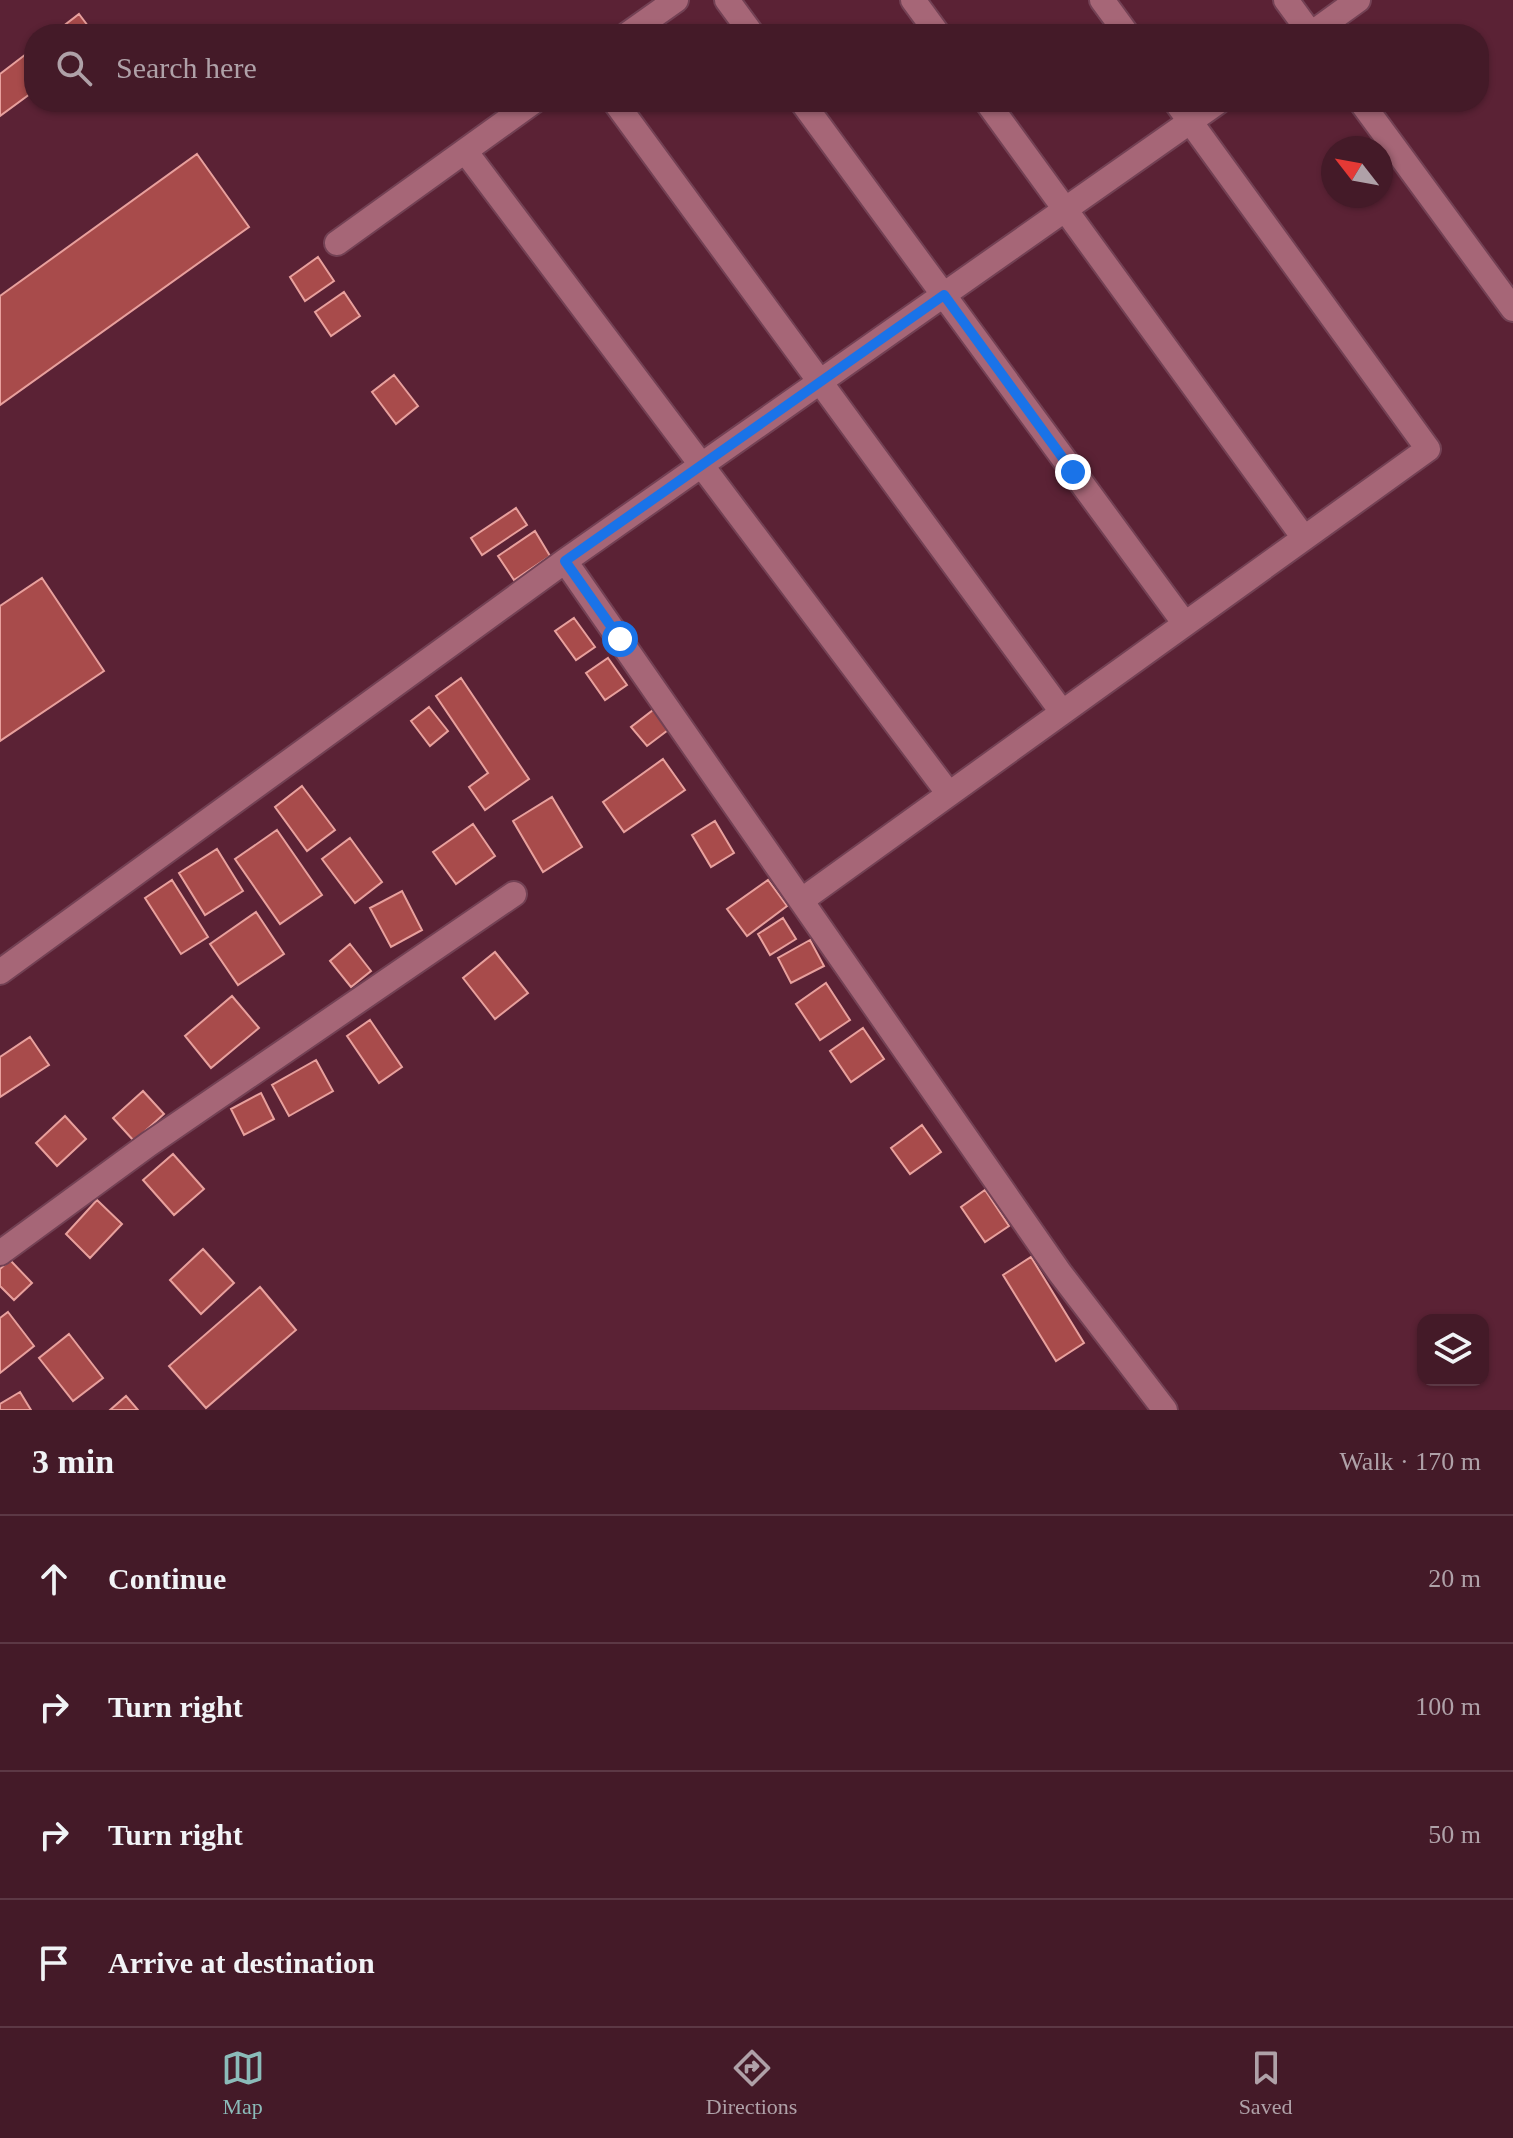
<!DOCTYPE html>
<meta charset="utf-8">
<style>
:root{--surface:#441a28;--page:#4b2330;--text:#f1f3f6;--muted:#afa1a8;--line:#5c3845;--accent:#8bbbb9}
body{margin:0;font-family:"Times New Roman",serif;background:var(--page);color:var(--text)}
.controls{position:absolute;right:24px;bottom:24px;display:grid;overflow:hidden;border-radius:16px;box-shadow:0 2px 6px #0004}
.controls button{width:72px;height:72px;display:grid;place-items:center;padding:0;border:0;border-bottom:2px solid var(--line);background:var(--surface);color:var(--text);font:40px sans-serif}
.compass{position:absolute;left:1321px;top:136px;width:72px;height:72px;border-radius:50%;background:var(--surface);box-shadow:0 2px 6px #0004;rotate:301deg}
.stop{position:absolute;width:24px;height:24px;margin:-18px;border:6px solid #1a73e8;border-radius:50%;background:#fff}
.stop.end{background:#1a73e8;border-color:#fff;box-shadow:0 2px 8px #0008}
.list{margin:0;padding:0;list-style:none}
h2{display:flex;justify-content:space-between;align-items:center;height:104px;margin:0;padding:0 32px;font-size:34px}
h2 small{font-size:26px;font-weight:400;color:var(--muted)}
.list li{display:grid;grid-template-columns:52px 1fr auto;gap:24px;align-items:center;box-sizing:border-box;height:128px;padding:0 32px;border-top:2px solid var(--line)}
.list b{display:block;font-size:30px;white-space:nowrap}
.list em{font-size:26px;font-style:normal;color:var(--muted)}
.icon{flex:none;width:44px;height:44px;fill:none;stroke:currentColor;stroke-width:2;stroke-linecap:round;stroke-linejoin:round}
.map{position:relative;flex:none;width:1513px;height:1410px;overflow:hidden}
.search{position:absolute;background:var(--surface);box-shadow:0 2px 6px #0004;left:24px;right:24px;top:24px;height:88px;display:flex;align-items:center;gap:20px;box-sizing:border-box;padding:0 28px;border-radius:32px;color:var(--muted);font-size:30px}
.sheet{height:616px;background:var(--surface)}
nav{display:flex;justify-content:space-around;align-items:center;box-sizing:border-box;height:112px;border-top:2px solid var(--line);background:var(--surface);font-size:22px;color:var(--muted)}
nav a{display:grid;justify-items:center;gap:4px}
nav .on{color:var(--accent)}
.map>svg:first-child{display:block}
.building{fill:#a84b4b;stroke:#e8a09d;stroke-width:2}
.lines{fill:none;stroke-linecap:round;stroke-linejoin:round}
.minor-casing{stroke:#734154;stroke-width:28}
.minor{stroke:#a66677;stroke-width:24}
.route{stroke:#1a73e8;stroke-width:10}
</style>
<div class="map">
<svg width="1513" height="1410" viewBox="0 0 1513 1410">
<rect width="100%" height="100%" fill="#5b2235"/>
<path class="building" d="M79,14L94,34H53Z
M34,48V91L0,116V74Z
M197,154L249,227L0,405V296Z
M318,257L334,281L305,301L290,277Z
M344,292L360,316L331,336L315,312Z
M394,375L418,406L396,424L372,392Z
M516,508L527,525L482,555L471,538Z
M535,531L550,556L514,580L498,556Z
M42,578L104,671L0,741V606Z
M574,618L595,647L576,660L555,631Z
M608,658L627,685L605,700L586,673Z
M461,678L529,779L485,810L469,787L488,773L436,696Z
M429,707L448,731L430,746L411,721Z
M657,707L672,727L647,746L631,727Z
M663,759L685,790L624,832L603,802Z
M302,786L335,830L307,851L275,807Z
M552,797L582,847L543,872L513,821Z
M715,821L734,853L711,867L692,835Z
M473,824L495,856L456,884L433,852Z
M277,830L322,895L280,924L235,859Z
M350,838L382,882L355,903L322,859Z
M217,849L243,891L205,915L179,873Z
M172,880L208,937L181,954L145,898Z
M768,880L787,906L747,936L727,909Z
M402,891L422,930L391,947L370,908Z
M256,912L284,954L238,985L210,944Z
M783,918L796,939L770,955L758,934Z
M810,940L824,966L791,983L778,958Z
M350,944L371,971L351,987L330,961Z
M495,952L528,993L495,1019L463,978Z
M826,983L850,1020L820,1040L796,1004Z
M232,996L259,1028L211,1068L185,1036Z
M370,1020L402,1067L379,1083L347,1036Z
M863,1028L884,1059L851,1082L830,1051Z
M30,1037L49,1065L0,1097V1057Z
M316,1060L333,1091L289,1116L272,1085Z
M143,1091L164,1114L134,1141L113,1118Z
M261,1093L274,1119L244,1135L231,1109Z
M65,1116L86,1139L57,1166L36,1143Z
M922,1125L941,1152L910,1174L891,1148Z
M173,1154L204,1189L174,1215L143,1180Z
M985,1190L1009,1226L985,1242L961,1207Z
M97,1200L122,1224L90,1258L66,1234Z
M203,1249L234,1283L201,1314L170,1280Z
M1031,1257L1084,1343L1056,1361L1003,1275Z
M10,1260L32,1283L14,1300L0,1286V1269Z
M260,1287L296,1330L206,1408L169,1366Z
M8,1312L34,1346L0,1373V1318Z
M69,1334L103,1378L73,1401L39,1358Z
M20,1392L31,1410H0V1404Z
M126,1396L138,1410H110Z"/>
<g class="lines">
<defs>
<path id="minor" d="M727,0L752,34
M913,0L938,34
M1102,0L1127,34
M1286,0L1311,34
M628,34L676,0
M1311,34L1358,0
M615,102L1062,712
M802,102L1185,624
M987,102L1304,538
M1361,102L1513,309
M465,151L949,794
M337,243L533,102
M565,561L1060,1273L1165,1410
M802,900L1428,449L1176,102
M0,972L565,561L1218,102
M0,1253L149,1144L514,894"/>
</defs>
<use href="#minor" class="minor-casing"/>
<use href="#minor" class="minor"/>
</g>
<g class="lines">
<path class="route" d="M620,639L565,561L944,295L1073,472"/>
</g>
</svg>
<div class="controls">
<button><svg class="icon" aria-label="layers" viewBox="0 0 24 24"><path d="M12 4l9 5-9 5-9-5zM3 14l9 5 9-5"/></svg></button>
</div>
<svg class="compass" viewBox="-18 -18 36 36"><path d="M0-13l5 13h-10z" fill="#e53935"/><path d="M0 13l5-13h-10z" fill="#afa1a8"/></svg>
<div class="stop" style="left:620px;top:639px"></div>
<div class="stop end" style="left:1073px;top:472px"></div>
<div class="search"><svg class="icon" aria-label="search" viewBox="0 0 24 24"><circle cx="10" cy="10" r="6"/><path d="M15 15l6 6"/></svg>Search here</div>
</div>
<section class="sheet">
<h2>3 min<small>Walk · 170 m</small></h2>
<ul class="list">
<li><svg class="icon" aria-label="ahead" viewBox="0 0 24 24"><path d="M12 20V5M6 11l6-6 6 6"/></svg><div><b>Continue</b></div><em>20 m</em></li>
<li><svg class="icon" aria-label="right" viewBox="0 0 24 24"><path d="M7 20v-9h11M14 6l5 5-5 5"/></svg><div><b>Turn right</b></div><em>100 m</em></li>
<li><svg class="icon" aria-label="right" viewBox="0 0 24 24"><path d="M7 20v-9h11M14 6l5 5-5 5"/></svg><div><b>Turn right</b></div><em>50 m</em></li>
<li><svg class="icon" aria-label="arrive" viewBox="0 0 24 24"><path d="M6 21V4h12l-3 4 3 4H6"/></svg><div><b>Arrive at destination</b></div></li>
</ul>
</section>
<nav>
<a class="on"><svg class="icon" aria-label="map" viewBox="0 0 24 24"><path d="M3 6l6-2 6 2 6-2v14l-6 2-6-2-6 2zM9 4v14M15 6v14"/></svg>Map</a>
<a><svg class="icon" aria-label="directions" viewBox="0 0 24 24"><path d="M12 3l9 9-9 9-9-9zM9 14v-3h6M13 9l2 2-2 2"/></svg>Directions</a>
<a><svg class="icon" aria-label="saved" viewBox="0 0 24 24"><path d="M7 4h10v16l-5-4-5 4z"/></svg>Saved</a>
</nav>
